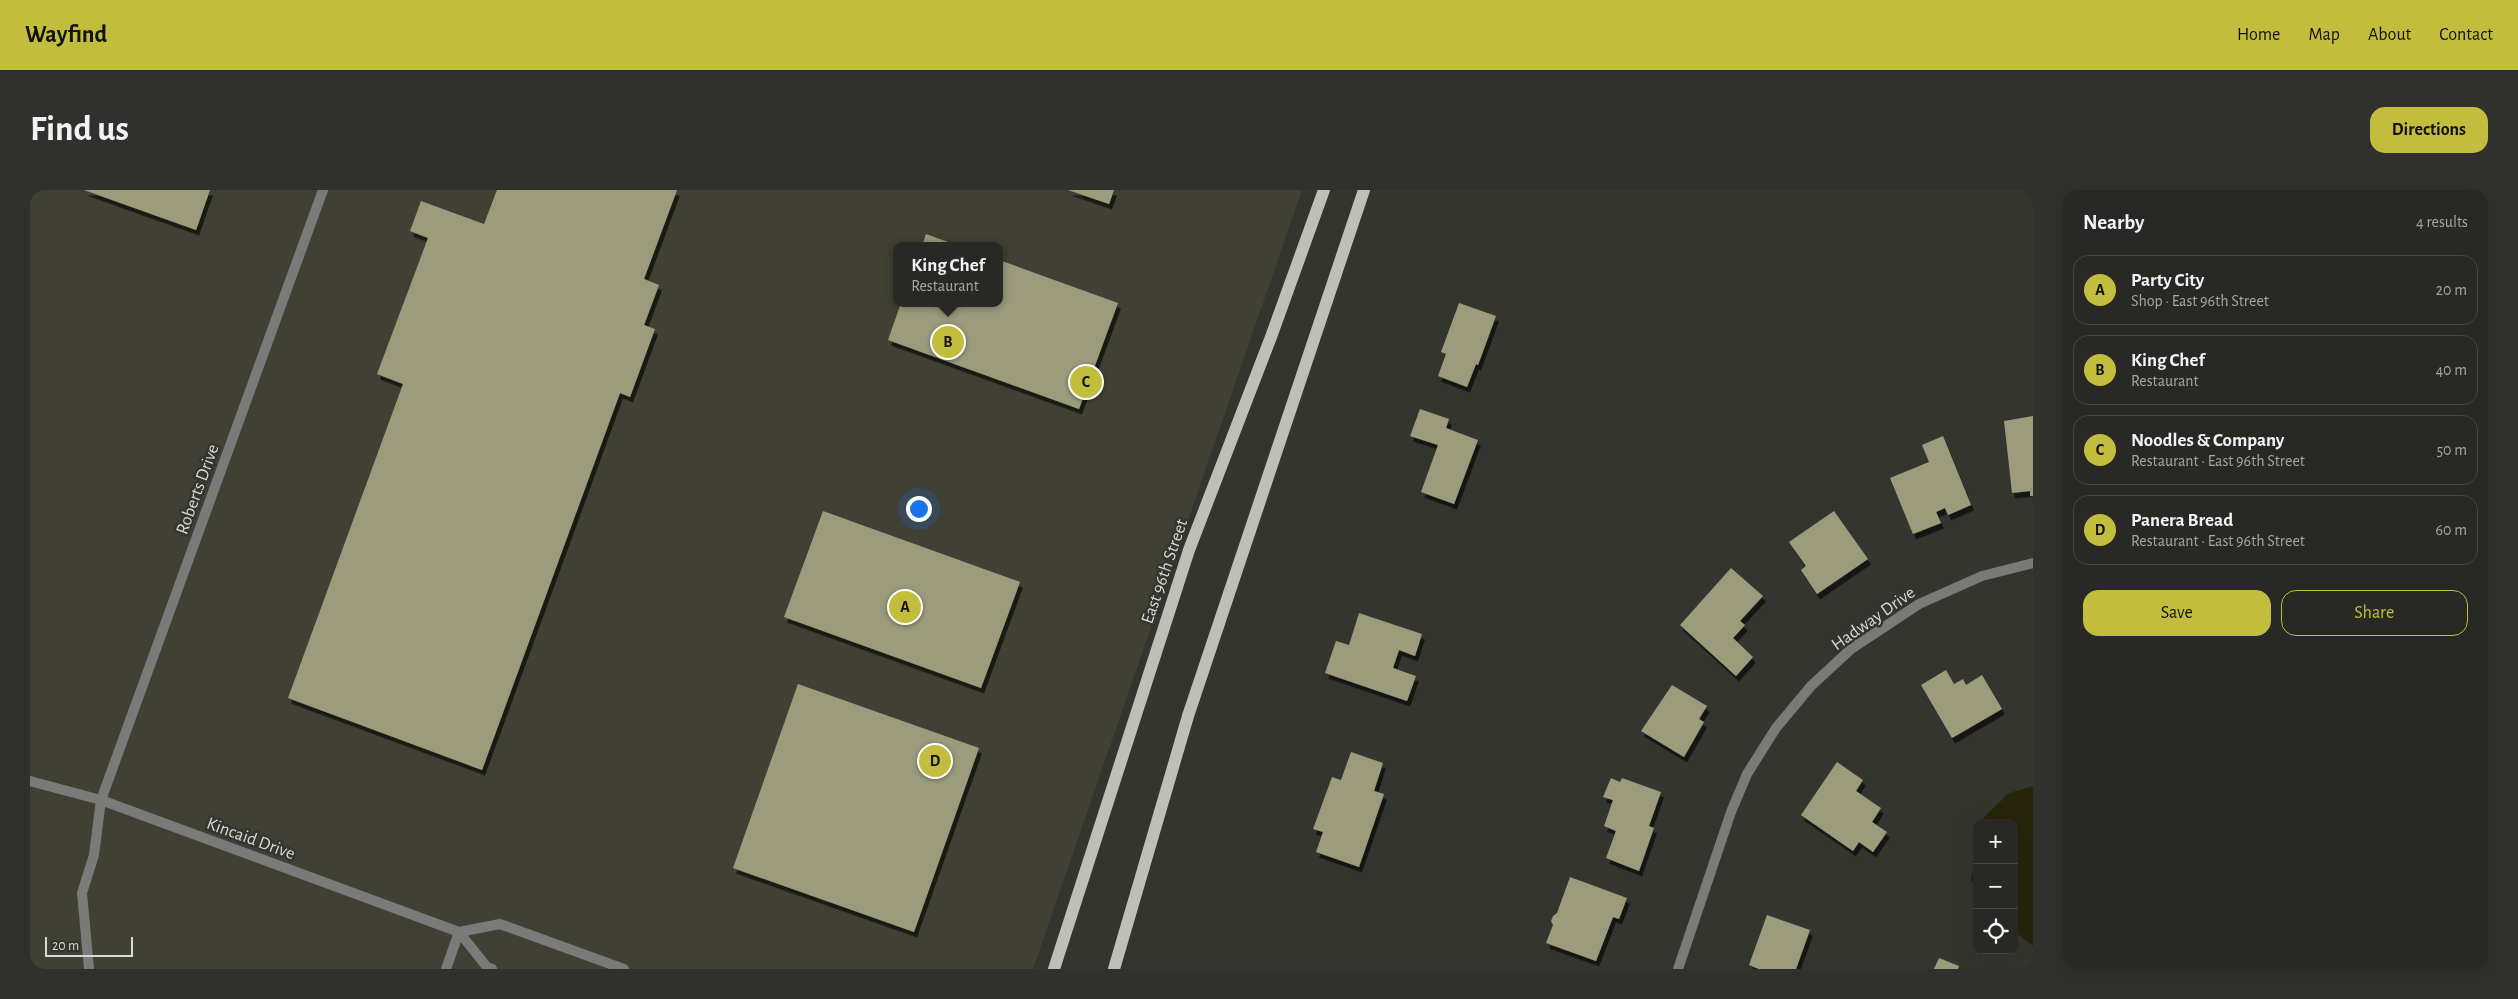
<!DOCTYPE html>
<meta charset="utf-8">
<style>
:root{--surface:#282824;--page:#30302c;--text:#f1f3f6;--muted:#a5a6a6;--line:#444441;--accent:#c3bd3e}
body{margin:0;font-family:"Alegreya Sans",sans-serif;background:var(--page);color:var(--text)}
.controls{position:absolute;right:15px;bottom:15px;display:grid;overflow:hidden;border-radius:10px;box-shadow:0 5px 20px #0002}
.controls button{width:45px;height:45px;display:grid;place-items:center;padding:0;border:0;border-bottom:1px solid var(--line);background:var(--surface);color:var(--text);font:25px sans-serif}
.scale{position:absolute;left:15px;bottom:12px;width:88px;box-sizing:border-box;padding-left:5px;border:2px solid #d9d9d6;border-top:0;font-size:14px;line-height:18px;white-space:nowrap;color:#d9d9d6;-webkit-text-stroke:4px #353530;paint-order:stroke}
.you{position:absolute;left:888px;top:318px;width:18px;height:18px;margin:-12px;border:4px solid #fff;border-radius:50%;background:#1a73e8;box-shadow:0 0 0 8px #1a73e833}
.badge{display:grid;place-items:center;width:32px;height:32px;border-radius:50%;background:var(--accent);color:#111;font-size:16px;font-weight:700}
.pin{position:absolute;translate:-50% -50%;border:2px solid #fff;box-shadow:0 1px 5px #0006}
.popup{position:absolute;left:863px;top:52px;width:110px;height:65px;box-sizing:border-box;display:grid;place-content:center;border-radius:10px;background:var(--surface);filter:drop-shadow(0 1px 4px #0005);font-size:16px;white-space:nowrap;color:var(--muted)}
.popup b{font-size:19px;color:var(--text)}
.popup::after{content:'';position:absolute;left:50%;top:100%;margin-left:-10px;border:10px solid transparent;border-top-color:var(--surface)}
.list{margin:0;padding:0;list-style:none}
h2{display:flex;justify-content:space-between;align-items:center;height:65px;margin:0;padding:0 20px;font-size:21px}
h2 small{font-size:16px;font-weight:400;color:var(--muted)}
.list li{display:grid;grid-template-columns:32px 1fr auto;gap:15px;align-items:center;box-sizing:border-box;height:70px;margin:0 10px 10px;padding:0 10px;border:1px solid var(--line);border-radius:15px}
.list b{display:block;font-size:19px;white-space:nowrap}
.list p{margin:0;font-size:16px;white-space:nowrap;color:var(--muted)}
.list em{font-size:16px;font-style:normal;color:var(--muted)}
.actions{display:flex;gap:10px;padding:15px 20px}
.actions a{flex:1;padding:11px 0;border:1px solid var(--accent);border-radius:15px;text-align:center;font-size:18px;color:var(--accent)}
.actions .main{background:var(--accent);color:#111}
.icon{flex:none;width:28px;height:28px;fill:none;stroke:currentColor;stroke-width:2;stroke-linecap:round;stroke-linejoin:round}
.map{position:relative;flex:none;width:2003px;height:779px;overflow:hidden;border-radius:15px}
header{display:flex;align-items:center;gap:30px;box-sizing:border-box;height:70px;padding:0 25px;background:var(--accent);color:#111}
header strong{font-size:24px}
nav{display:flex;gap:28px;margin-inline-start:auto;font-size:18px}
.intro{display:flex;align-items:center;justify-content:space-between;box-sizing:border-box;height:120px;padding:0 30px}
h1{margin:0;font-size:35px}
.button{padding:12px 22px;border-radius:15px;background:var(--accent);color:#111;font-size:18px;font-weight:700}
main{display:flex;gap:30px;padding:0 30px}
aside{flex:1;background:var(--surface);border-radius:15px;box-shadow:0 5px 20px #0002}
.map>svg:first-child{display:block}
.built{fill:#404035;fill-rule:evenodd}
.water{fill:#26250a}
.building{fill:#9c9c7d;filter:url(#shadow)}
.lines{fill:none;stroke-linecap:round;stroke-linejoin:round}
.lane{stroke:#7a7a78;stroke-width:10}
.street{stroke:#7a7a78;stroke-width:10}
.primary{stroke:#bfbfba;stroke-width:12}
.labels{text-anchor:middle;stroke-width:5;stroke-linejoin:round;paint-order:stroke}
.street-label{font-size:18px;fill:#d9d9d6;stroke:#353530}
</style>
<header>
<strong>Wayfind</strong>
<nav><a>Home</a><a>Map</a><a>About</a><a>Contact</a></nav>
</header>
<div class="intro"><h1>Find us</h1><a class="button">Directions</a></div>
<main>
<div class="map">
<svg width="2003" height="779" viewBox="0 0 2003 779">
<defs>
<filter id="shadow"><feDropShadow dx="3" dy="5.5" stdDeviation="0" flood-color="#0009"/></filter>
</defs>
<rect width="100%" height="100%" fill="#353530"/>
<path class="built" d="M0,0H1272L1003,779H0ZM867,56H969V113H867Z"/>
<path class="water" d="M2003,596V756L1984,741V633H1952L1953,628L1979,603Z
M1947,659V698L1941,690Z"/>
<path class="building" d="M54,0H180L166,40Z
M467,0H647L614,89L629,95L614,135L625,139L600,207L590,203L452,580L258,508L373,194L347,184L398,48L380,41L391,11L454,34Z
M1038,0H1084L1079,14Z
M896,44L929,56H892Z
M969,70L1088,113L1049,219L858,150L871,113H969Z
M1429,113L1466,126L1448,175L1446,174L1437,197L1408,186L1416,164L1411,162Z
M1390,219L1419,229L1416,238L1448,250L1424,314L1391,302L1408,255L1380,246Z
M2003,226V306H2000V301L1982,303L1974,231Z
M1913,246L1941,315L1918,325L1915,318L1906,322L1911,333L1883,344L1860,288L1899,272L1892,255Z
M793,321L990,392L951,498L754,427Z
M1804,321L1838,369L1787,404L1771,380L1776,376L1759,352Z
M1701,378L1733,406L1710,431L1715,435L1703,448L1723,467L1706,486L1650,435Z
M1329,423L1392,444L1385,466L1369,460L1363,478L1386,486L1377,511L1295,483L1306,451L1319,455Z
M1916,480L1924,494L1933,489L1936,495L1952,485L1972,519L1922,548L1891,495Z
M768,494L949,558L884,742L703,678Z
M1642,495L1677,516L1669,529L1674,532L1654,567L1611,541Z
M1321,562L1353,573L1344,601L1354,604L1329,677L1286,662L1293,642L1283,639L1302,587L1311,590Z
M1807,572L1833,590L1826,601L1851,618L1842,632L1857,642L1843,662L1829,652L1823,661L1771,625Z
M1581,588L1590,592L1592,588L1631,602L1619,636L1624,638L1609,681L1576,668L1586,641L1574,636L1583,610L1573,607Z
M1540,687L1597,708L1589,729L1583,727L1566,771L1516,753L1523,735L1521,731L1523,726L1527,723Z
M1737,725L1780,740L1766,779H1729L1719,775Z
M1909,768L1929,776L1928,779H1904Z"/>
<g class="lines">
<path class="lane" d="M59,779L52,703L64,665L71,610
M416,779L429,742"/>
<path class="street" d="M0,591L71,610L429,742L457,777L462,779
M71,610L293,0
M429,742L470,734L594,779
M1648,779L1701,622L1717,584L1746,538L1781,496L1821,459L1889,414L1952,386L2003,373"/>
<path class="primary" d="M1024,779L1159,360L1241,147L1294,0
M1084,779L1158,526L1334,0"/>
</g>
<g class="labels">
<g class="street-label">
<text transform="translate(167 299) rotate(-70)" y="6">Roberts Drive</text>
<text transform="translate(1134 381) rotate(-71)" y="6">East 96th Street</text>
<text transform="translate(1843 428) rotate(-35)" y="6">Hadway Drive</text>
<text transform="translate(221 648) rotate(20)" y="6">Kincaid Drive</text>
</g>
</g>
</svg>
<div class="controls">
<button>+</button>
<button>−</button>
<button><svg class="icon" aria-label="locate" viewBox="0 0 24 24"><circle cx="12" cy="12" r="6"/><path d="M12 2v4M12 18v4M2 12h4M18 12h4"/></svg></button>
</div>
<div class="scale">20 m</div>
<div class="you"></div>
<div class="pin badge" style="left:875px;top:417px">A</div>
<div class="pin badge" style="left:918px;top:152px">B</div>
<div class="popup"><b>King Chef</b>Restaurant</div>
<div class="pin badge" style="left:1056px;top:192px">C</div>
<div class="pin badge" style="left:905px;top:571px">D</div>
</div>
<aside>
<h2>Nearby<small>4 results</small></h2>
<ul class="list">
<li><span class="badge">A</span><div><b>Party City</b><p>Shop · East 96th Street</p></div><em>20 m</em></li>
<li><span class="badge">B</span><div><b>King Chef</b><p>Restaurant</p></div><em>40 m</em></li>
<li><span class="badge">C</span><div><b>Noodles &amp; Company</b><p>Restaurant · East 96th Street</p></div><em>50 m</em></li>
<li><span class="badge">D</span><div><b>Panera Bread</b><p>Restaurant · East 96th Street</p></div><em>60 m</em></li>
</ul>
<div class="actions"><a class="main">Save</a><a>Share</a></div>
</aside>
</main>
